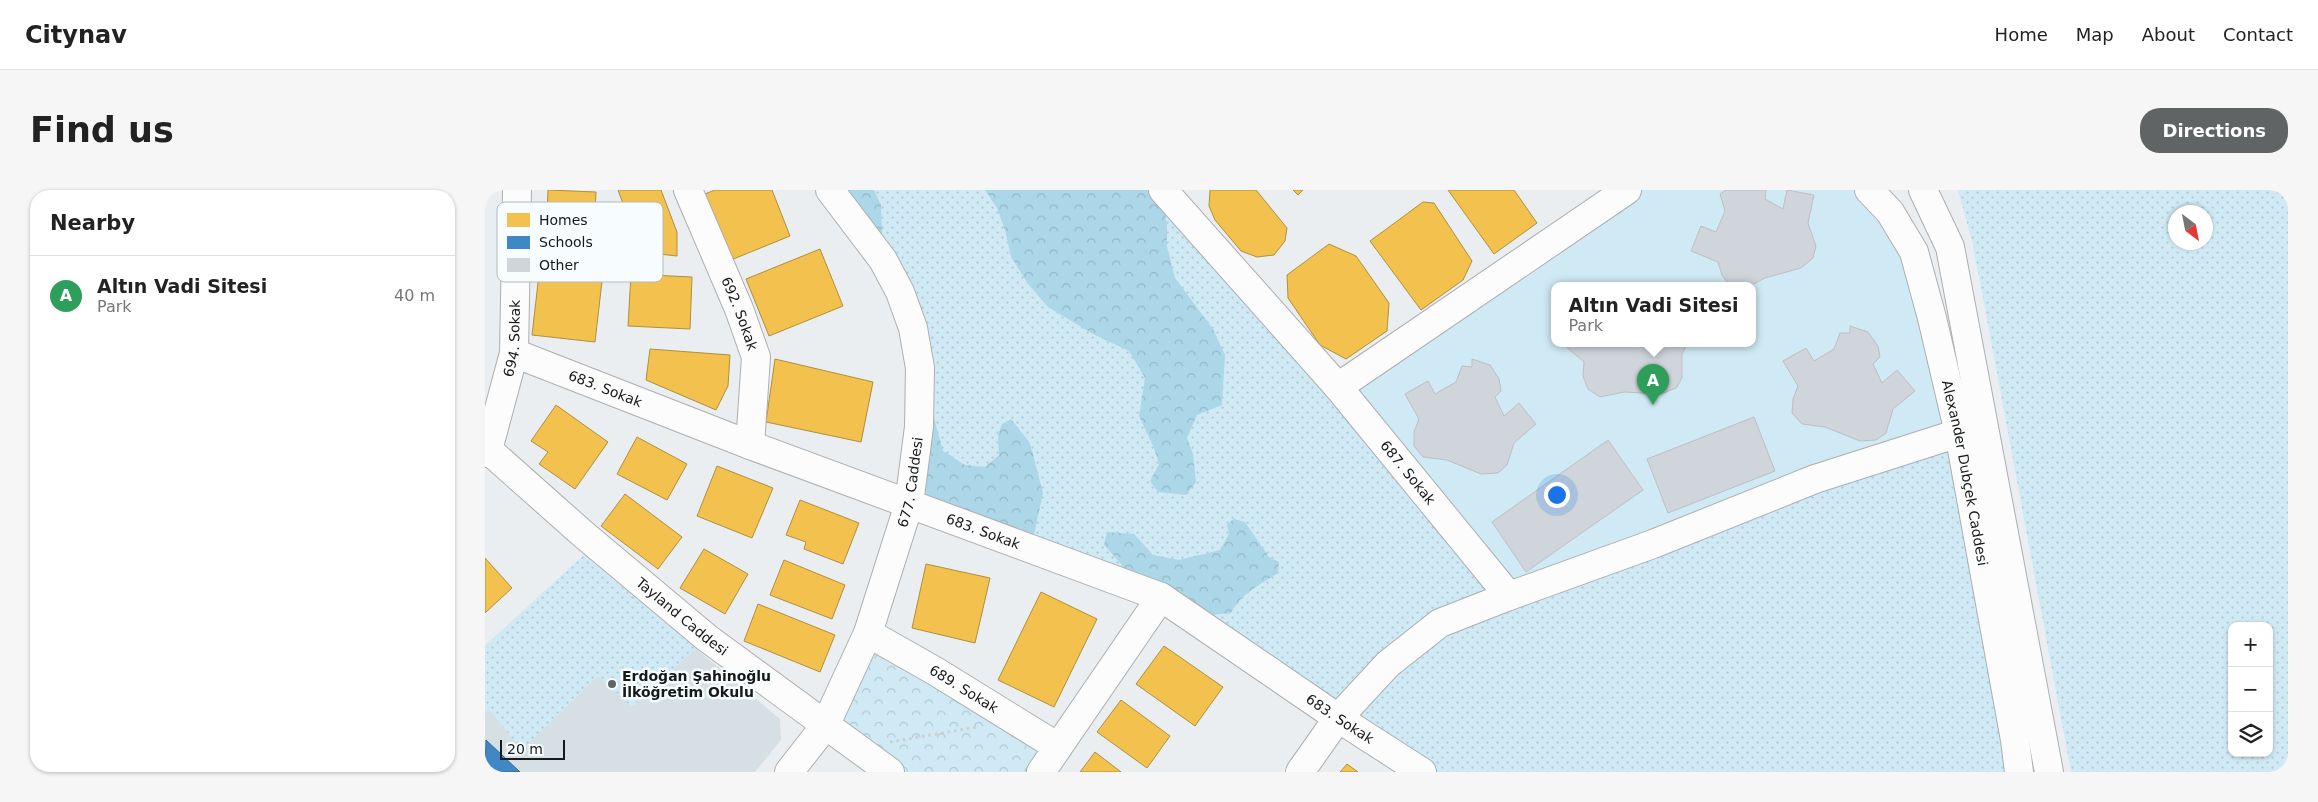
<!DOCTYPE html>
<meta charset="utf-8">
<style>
:root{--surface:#fff;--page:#f6f6f6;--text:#222;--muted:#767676;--line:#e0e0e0;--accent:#616465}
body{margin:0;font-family:"DejaVu Sans",sans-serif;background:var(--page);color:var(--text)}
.controls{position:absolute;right:15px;bottom:15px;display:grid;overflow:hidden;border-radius:10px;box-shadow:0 1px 4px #0004}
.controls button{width:45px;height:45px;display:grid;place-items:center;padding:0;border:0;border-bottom:1px solid var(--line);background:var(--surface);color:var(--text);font:25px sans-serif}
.compass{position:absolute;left:1683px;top:15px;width:45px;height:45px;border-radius:50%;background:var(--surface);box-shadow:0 1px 4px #0004;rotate:148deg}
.scale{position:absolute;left:15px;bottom:12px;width:65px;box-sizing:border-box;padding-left:5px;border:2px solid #16191a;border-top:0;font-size:14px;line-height:18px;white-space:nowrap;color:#16191a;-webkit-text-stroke:4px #f7fdff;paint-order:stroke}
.you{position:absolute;left:1071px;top:304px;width:18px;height:18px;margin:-12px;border:4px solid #fff;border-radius:50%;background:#1a73e8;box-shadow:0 0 0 8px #1a73e833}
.badge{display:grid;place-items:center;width:32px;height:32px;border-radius:50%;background:var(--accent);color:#fff;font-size:16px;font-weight:700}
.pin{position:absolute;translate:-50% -41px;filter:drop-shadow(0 1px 2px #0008)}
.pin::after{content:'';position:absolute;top:26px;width:18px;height:15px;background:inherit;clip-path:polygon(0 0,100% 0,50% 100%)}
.popup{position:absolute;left:1066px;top:92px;width:205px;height:65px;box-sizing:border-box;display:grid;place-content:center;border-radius:10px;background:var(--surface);filter:drop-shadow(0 1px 4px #0005);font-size:16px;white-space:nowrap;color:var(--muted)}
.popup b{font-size:19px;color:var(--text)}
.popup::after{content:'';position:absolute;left:50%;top:100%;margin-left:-10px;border:10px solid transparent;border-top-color:var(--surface)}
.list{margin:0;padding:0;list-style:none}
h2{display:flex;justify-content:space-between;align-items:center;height:65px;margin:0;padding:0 20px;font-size:21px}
h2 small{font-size:16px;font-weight:400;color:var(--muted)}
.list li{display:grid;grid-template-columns:32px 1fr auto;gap:15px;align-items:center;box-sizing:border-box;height:80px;padding:0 20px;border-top:1px solid var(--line)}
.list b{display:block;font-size:19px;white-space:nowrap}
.list p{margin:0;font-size:16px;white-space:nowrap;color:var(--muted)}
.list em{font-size:16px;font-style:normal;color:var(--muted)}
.icon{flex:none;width:28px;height:28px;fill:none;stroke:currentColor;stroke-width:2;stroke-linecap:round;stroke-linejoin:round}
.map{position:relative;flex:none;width:1803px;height:582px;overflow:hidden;border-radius:20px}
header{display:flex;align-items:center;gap:30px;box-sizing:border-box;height:70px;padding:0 25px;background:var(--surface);border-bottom:1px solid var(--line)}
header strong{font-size:24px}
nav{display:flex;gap:28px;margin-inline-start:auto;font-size:18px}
.intro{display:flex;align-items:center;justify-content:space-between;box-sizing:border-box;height:120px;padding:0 30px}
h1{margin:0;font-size:35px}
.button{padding:12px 22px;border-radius:20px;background:var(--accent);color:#fff;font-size:18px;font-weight:700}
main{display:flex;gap:30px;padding:0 30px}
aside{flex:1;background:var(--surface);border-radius:20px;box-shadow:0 1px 4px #0004}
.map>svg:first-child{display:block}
.built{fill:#d6dfe4}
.grass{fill:url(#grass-dots);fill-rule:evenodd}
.forest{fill:url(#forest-crowns)}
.park{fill:url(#park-crowns)}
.garden{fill:#d0eaf5;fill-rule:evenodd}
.homes{fill:#f2c14e;stroke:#b08f3e}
.schools{fill:#3f88c5;stroke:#336792}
.building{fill:#cfd5db;stroke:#bdbfc1}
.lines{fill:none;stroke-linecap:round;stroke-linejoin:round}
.minor-casing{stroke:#acaeaf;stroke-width:30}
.major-casing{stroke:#acaeaf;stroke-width:30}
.path{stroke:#cdcecf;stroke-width:3;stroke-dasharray:2.5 4;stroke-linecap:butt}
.minor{stroke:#fcfcfd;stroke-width:28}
.major{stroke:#fcfcfd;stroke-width:28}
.poi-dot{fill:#616465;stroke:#f7fdff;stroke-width:2}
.labels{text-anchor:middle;stroke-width:5;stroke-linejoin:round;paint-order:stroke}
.street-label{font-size:14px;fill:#16191a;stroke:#f7fdff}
.poi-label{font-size:14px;font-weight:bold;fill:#16191a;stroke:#f7fdff;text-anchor:start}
.key{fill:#f7fdff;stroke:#b4b9ba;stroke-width:1}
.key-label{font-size:14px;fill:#16191a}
</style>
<header>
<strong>Citynav</strong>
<nav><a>Home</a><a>Map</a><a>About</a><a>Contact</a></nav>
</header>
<div class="intro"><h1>Find us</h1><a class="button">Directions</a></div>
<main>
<aside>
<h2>Nearby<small></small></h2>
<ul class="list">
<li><span class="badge" style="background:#2e9e5b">A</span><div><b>Altın Vadi Sitesi</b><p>Park</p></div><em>40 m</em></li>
</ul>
</aside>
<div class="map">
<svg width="1803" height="582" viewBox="0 0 1803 582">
<defs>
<pattern id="grass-dots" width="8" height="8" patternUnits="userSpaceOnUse" patternTransform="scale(1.25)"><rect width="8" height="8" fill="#d0eaf5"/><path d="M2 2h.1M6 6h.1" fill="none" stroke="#b2c8d1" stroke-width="1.8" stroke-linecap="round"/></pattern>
<pattern id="forest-crowns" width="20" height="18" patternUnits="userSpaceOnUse" patternTransform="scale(1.25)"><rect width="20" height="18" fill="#acd7e8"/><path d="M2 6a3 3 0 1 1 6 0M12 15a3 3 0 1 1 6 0" fill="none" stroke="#93b8c6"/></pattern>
<pattern id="park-crowns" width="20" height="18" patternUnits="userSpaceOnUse" patternTransform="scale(1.25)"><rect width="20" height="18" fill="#d0eaf5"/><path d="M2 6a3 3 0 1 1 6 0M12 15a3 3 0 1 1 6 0" fill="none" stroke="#b2c8d1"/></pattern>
</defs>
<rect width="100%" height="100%" fill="#ebeef0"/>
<path class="built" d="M99,365L295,529L296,550L270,582H0V456Z"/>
<path class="grass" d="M345,0H678L853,197L1474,243L1534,582H937L676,407L424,314L428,138Z
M1473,0H1803V582H1586L1498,108L1487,51ZM1720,22V52H1690V22ZM1747,436H1784V563H1747Z
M99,365L211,459L147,517L113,486L37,560L4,520L0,523V456Z"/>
<path class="forest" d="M345,0H389L396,15L398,70Z
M500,0H676L682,34V57L690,88L728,139L740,165L737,215L712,225L702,248L708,264L711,292L701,305L673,302L665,291L674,274L669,258L654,226L660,188L644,161L608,144L563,117L543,94L526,67L520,40L512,18Z
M434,207L448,224L458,261L480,275L500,277L514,265L513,245L517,234L526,229L545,253L558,303L546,359L424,314Z
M749,329L760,332L784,367L794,372L793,383C775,395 756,403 746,423L725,425L647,396L636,374L619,355L622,342L649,344L668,365L694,370L735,360L744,344L742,334Z"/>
<path class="park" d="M383,443L573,557L556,582H405L340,536Z"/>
<path class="garden" d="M1142,0H1384L1405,22L1474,243L1024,406L853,197ZM1069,96H1267V154H1069Z"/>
<path class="homes" d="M63,0L111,2L108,75L60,73Z
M133,0H176L192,42V66L156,62Z
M230,0H287L305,46L246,70L220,4Z
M725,0H771L802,38L800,51L789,65L772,67L756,61L730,30L724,16Z
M808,0H818L813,5Z
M963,0H1029L1052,33L1009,64Z
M938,12L949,13L987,71L978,90L936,120L885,51Z
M844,54L871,66L904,113L902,141L861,169L835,155L803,108L802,85Z
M335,59L358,116L284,146L261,89Z
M54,84L117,91L110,152L47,145Z
M146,84L207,87L205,139L143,136Z
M165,159L245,165L243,196L231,220L161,190Z
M290,169L388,192L376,252L281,232Z
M71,215L123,252L90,299L54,274L63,262L46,251Z
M152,247L202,274L182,310L132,284Z
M232,276L288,298L267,348L212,326Z
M140,304L197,347L173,379L116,336Z
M315,310L374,333L358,374L319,359L321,352L301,345Z
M219,359L263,384L240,424L195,398Z
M0,368L27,398L0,423Z
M299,370L360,395L347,429L285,405Z
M441,374L505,388L490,453L427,438Z
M556,402L612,429L569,517L513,490Z
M273,414L350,445L335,482L259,451Z
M679,456L738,497L710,536L651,494Z
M636,510L685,546L662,578L612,542Z
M610,562L636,582H595Z
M862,574L873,582H855Z"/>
<path class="schools" d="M1,550L35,582H0Z"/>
<path class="building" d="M1241,0H1281L1280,9L1298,19L1302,0L1329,5L1323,33L1331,56L1328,68L1316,78L1280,88L1265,96H1245L1237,85L1233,72L1206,61L1216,36L1231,42L1240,21L1235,4Z
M1365,136L1383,142L1393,156L1395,167L1388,174L1397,193L1412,180L1430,201L1408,219L1401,243L1391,250L1375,251L1340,237L1317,234L1307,223L1308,209L1313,196L1298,171L1321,158L1329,171L1349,159L1355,143H1365Z
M1078,154H1202L1197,164V188L1191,198L1176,204L1139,202L1115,207L1103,199L1098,186L1099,172Z
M987,169L1005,175L1014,189L1016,201L1010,207L1019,226L1034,213L1051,234L1029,253L1022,275L1013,283L996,284L962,270L938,267L929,256V242L934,229L920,204L943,191L950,204L971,192L977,176L987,177Z
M1269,227L1290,281L1183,323L1162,269Z
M1123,250L1158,300L1041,382L1007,332Z"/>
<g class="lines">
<defs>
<g id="minor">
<path id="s1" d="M203,0L254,119L271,167L265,255"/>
<path id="s2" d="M678,0L853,197L1024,406L955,433L903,474L853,528L815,582"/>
<path id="s3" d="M29,163L265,255L676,407L853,528L937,582"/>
<path d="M853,197L1142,0"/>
<path id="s4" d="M0,257L98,344L222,448L405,582"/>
<path id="s5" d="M0,263L3,260L29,163L32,0"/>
<path d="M1024,406L1168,354L1330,289L1474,243"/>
<path id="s6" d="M383,443L450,481L573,557"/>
<path id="s7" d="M304,582L340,536L383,443L424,314L434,237L435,178L428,138L415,102L398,70L345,0"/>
<path d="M556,582L676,407"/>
</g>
<g id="major">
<path id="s8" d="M1384,0L1405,22L1429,62L1447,128L1474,243L1530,550L1534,582"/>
<path d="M1438,0L1465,57L1564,582"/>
</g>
</defs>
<use href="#minor" class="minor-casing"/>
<use href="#major" class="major-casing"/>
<path class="path" d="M405,552L492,537"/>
<use href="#minor" class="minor"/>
<use href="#major" class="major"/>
</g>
<circle class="poi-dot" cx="127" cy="494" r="5"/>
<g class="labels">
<g class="street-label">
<text dy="5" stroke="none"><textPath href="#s1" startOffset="134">692. Sokak</textPath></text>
<text dy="5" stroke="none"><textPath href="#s5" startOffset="119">694. Sokak</textPath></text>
<text dy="5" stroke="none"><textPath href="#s3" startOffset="98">683. Sokak</textPath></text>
<text dy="5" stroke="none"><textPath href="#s2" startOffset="374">687. Sokak</textPath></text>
<text dy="5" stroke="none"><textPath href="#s8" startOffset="304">Alexander Dubçek Caddesi</textPath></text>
<text dy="5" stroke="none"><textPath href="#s7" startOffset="318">677. Caddesi</textPath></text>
<text dy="5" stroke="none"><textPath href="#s3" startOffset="502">683. Sokak</textPath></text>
<text dy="5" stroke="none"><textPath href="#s4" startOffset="260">Tayland Caddesi</textPath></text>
<text dy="5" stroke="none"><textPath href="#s6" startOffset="111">689. Sokak</textPath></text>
<text dy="5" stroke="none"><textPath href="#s3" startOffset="908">683. Sokak</textPath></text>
</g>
<g class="poi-label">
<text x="137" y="491">Erdoğan Şahinoğlu<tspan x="137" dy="16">İlköğretim Okulu</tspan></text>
</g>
</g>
<rect x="12" y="12" width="166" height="80" rx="8" class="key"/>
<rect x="22" y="23" width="23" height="14" fill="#f2c14e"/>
<rect x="22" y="46" width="23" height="13" fill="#3f88c5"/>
<rect x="22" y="68" width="23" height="14" fill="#cfd5db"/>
<g class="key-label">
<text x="54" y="35">Homes</text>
<text x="54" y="57">Schools</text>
<text x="54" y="80">Other</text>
</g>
</svg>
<div class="controls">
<button>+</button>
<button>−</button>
<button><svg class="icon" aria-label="layers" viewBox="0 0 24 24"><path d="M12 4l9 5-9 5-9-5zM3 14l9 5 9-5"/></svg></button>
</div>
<svg class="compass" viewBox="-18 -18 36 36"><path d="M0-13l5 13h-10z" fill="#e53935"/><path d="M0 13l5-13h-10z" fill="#767676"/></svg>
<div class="scale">20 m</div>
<div class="you"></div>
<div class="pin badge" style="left:1168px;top:215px;background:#2e9e5b">A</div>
<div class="popup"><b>Altın Vadi Sitesi</b>Park</div>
</div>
</main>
